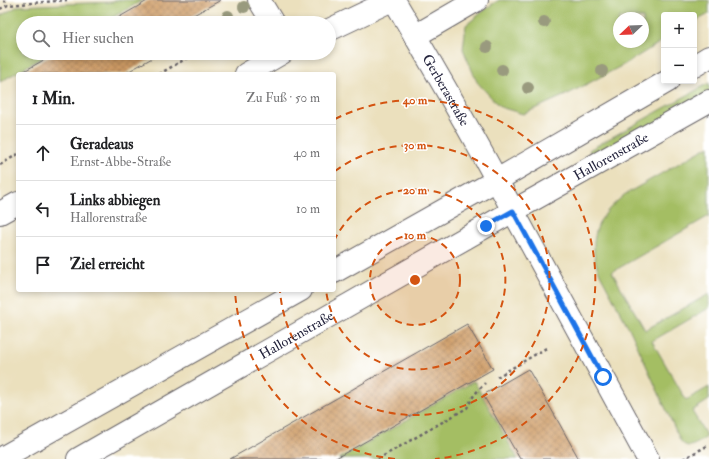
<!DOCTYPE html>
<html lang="de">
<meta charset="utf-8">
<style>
:root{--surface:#fff;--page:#f2f2f2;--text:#202124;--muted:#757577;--line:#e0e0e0}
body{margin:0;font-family:"IM FELL Double Pica",serif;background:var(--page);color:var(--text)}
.controls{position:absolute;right:12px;top:12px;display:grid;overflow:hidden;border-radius:4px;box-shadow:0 2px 6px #0003}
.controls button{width:36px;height:36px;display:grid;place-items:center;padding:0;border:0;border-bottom:1px solid var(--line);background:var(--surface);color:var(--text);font:20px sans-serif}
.compass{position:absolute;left:613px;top:12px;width:36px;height:36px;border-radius:50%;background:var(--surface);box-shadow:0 2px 6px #0003;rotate:247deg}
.stop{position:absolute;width:12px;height:12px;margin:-9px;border:3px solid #1a73e8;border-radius:50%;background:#fff}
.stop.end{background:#1a73e8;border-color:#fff;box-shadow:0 1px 4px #0008}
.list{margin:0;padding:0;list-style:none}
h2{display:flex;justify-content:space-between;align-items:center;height:52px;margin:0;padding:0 16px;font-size:17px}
h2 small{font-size:13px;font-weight:400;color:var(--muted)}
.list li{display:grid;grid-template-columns:26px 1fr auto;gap:12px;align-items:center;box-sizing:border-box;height:56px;padding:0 16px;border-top:1px solid var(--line)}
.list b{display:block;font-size:15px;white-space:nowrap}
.list p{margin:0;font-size:13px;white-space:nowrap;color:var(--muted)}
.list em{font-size:13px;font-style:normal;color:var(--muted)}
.icon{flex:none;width:22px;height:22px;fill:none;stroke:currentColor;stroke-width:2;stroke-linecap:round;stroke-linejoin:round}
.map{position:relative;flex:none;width:709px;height:459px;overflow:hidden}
.search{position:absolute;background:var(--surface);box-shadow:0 2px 6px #0003;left:16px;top:16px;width:320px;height:44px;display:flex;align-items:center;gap:10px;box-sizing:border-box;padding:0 14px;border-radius:22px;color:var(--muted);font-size:15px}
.panel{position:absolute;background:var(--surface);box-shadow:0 2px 6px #0003;left:16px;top:72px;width:320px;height:220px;border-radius:4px}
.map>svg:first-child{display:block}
.green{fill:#a4be64;stroke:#637050;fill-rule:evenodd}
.building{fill:url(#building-cross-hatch)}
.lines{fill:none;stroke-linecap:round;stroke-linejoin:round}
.minor-casing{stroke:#686468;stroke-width:24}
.path{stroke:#686468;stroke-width:2.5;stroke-dasharray:3 3;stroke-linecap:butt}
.minor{stroke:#fff;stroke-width:22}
.tree{fill:#999a7e}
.route{stroke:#1a73e8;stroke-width:5}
.ring{fill:none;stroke:#d45411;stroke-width:2;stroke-dasharray:7 5}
.labels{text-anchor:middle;stroke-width:3;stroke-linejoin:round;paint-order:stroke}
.street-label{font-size:14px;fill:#22223b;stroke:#fff}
.centre{fill:#d45411;stroke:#fff;stroke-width:2}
.ring-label{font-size:12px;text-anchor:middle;font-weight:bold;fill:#d45411;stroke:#fff;stroke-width:3;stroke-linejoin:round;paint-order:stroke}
</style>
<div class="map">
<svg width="709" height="459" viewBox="0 0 709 459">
<defs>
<pattern id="building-cross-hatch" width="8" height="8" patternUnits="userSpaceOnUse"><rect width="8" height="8" fill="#ce9b65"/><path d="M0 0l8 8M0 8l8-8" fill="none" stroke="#a77e54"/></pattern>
</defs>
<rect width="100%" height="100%" fill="#fff"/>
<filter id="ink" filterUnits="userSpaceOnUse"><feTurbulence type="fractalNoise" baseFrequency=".025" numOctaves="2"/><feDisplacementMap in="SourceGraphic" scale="8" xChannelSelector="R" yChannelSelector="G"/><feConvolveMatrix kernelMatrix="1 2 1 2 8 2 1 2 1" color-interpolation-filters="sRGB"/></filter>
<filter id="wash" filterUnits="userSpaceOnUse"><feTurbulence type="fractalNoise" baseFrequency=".012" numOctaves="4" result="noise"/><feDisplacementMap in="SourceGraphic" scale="16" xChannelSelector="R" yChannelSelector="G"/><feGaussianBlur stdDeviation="0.9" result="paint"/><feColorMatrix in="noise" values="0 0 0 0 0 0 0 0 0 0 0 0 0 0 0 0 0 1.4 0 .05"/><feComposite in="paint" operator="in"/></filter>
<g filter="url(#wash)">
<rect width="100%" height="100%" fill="#ebe0bd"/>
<path class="green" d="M116,0H143L103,23H23V53H50L0,82V16L18,6L113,2Z
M499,0H709V14L694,22V15H664V40L625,64L568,94L523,114L500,107L477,82L463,49L466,25L491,5ZM619,18H643V42H619Z
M709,83V92L594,158L589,150Z
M709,146V216L612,272L645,330L709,294V308L652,341L686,400L709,387V400L692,411L707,437C697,443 688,452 680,440L631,332L600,274L596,264L594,253V242L596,231L600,221L609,209L624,195Z
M474,381L518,459H339Z"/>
<g id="blocks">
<path class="building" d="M149,0H221L188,18L191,23H109Z
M56,53H161L124,74H19Z
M467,324L493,369L354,448L334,459H230Z
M528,369L554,414L579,459H520L483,395Z"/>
</g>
</g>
<g filter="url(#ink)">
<use href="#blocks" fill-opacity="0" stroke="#686468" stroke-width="1"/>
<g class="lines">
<defs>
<g id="minor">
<path d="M259,0L273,23"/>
<path id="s1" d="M394,0C435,70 476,139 513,211L648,459"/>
<path d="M329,30L392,0"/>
<path d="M415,36L477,0"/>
<path d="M694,66L709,57"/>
<path d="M246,74L282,53"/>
<path d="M0,213L18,203"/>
<path d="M334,272L497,180L668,81"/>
<path d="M0,459L301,290"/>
<path id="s2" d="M78,459L513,211L709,101"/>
</g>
</defs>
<use href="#minor" class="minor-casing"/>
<path class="path" d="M4,0L8,5
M0,9L8,5L67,0
M159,74L196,53
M0,165L18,154
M497,377L548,347
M378,459L467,408L474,395L485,383
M683,459L709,445"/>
<use href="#minor" class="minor"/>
</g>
<g class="tree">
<circle cx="244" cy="7" r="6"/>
<circle cx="228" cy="16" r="6"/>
<circle cx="544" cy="22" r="6"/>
<circle cx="487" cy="47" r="6"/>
<circle cx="502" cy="70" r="6"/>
<circle cx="602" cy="71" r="6"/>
<circle cx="528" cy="88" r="6"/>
</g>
</g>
<g class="lines" filter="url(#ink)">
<path class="route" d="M486,226L513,211L603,377"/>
</g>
<circle cx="415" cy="280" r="45" fill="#d45411" fill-opacity=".12"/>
<g class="ring">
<circle cx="415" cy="280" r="45"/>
<path d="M334 241A90 90 0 1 1 326 290"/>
<path d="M335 171A135 135 0 1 1 280 291"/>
<path d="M395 459A180 180 0 0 1 235 291M335 119A180 180 0 1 1 435 459"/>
</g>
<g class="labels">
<g class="street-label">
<text dy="5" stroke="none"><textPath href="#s1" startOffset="104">Gerberastraße</textPath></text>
<text dy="5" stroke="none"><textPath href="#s2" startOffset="613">Hallorenstraße</textPath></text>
<text dy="5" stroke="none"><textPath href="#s2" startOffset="251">Hallorenstraße</textPath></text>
</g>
</g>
<circle cx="415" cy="280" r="6" class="centre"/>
<g class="ring-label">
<text x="415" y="104">40 m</text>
<text x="415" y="149">30 m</text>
<text x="415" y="194">20 m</text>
<text x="415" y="239">10 m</text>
</g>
</svg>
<div class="controls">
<button>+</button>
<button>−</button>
</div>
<svg class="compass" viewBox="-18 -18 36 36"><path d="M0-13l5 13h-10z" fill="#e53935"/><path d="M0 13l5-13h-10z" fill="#757577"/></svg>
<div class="stop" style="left:603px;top:377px"></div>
<div class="stop end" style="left:486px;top:226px"></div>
<div class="search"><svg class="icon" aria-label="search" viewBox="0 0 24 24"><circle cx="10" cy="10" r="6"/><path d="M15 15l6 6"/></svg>Hier suchen</div>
<section class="panel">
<h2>1 Min.<small>Zu Fuß · 50 m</small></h2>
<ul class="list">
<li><svg class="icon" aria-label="ahead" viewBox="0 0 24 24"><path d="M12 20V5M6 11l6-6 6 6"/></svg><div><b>Geradeaus</b><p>Ernst-Abbe-Straße</p></div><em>40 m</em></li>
<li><svg class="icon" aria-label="left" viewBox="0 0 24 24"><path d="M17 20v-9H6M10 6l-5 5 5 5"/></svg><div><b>Links abbiegen</b><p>Hallorenstraße</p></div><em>10 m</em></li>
<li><svg class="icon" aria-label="arrive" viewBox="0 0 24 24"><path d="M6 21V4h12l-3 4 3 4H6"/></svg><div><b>Ziel erreicht</b></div></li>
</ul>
</section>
</div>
